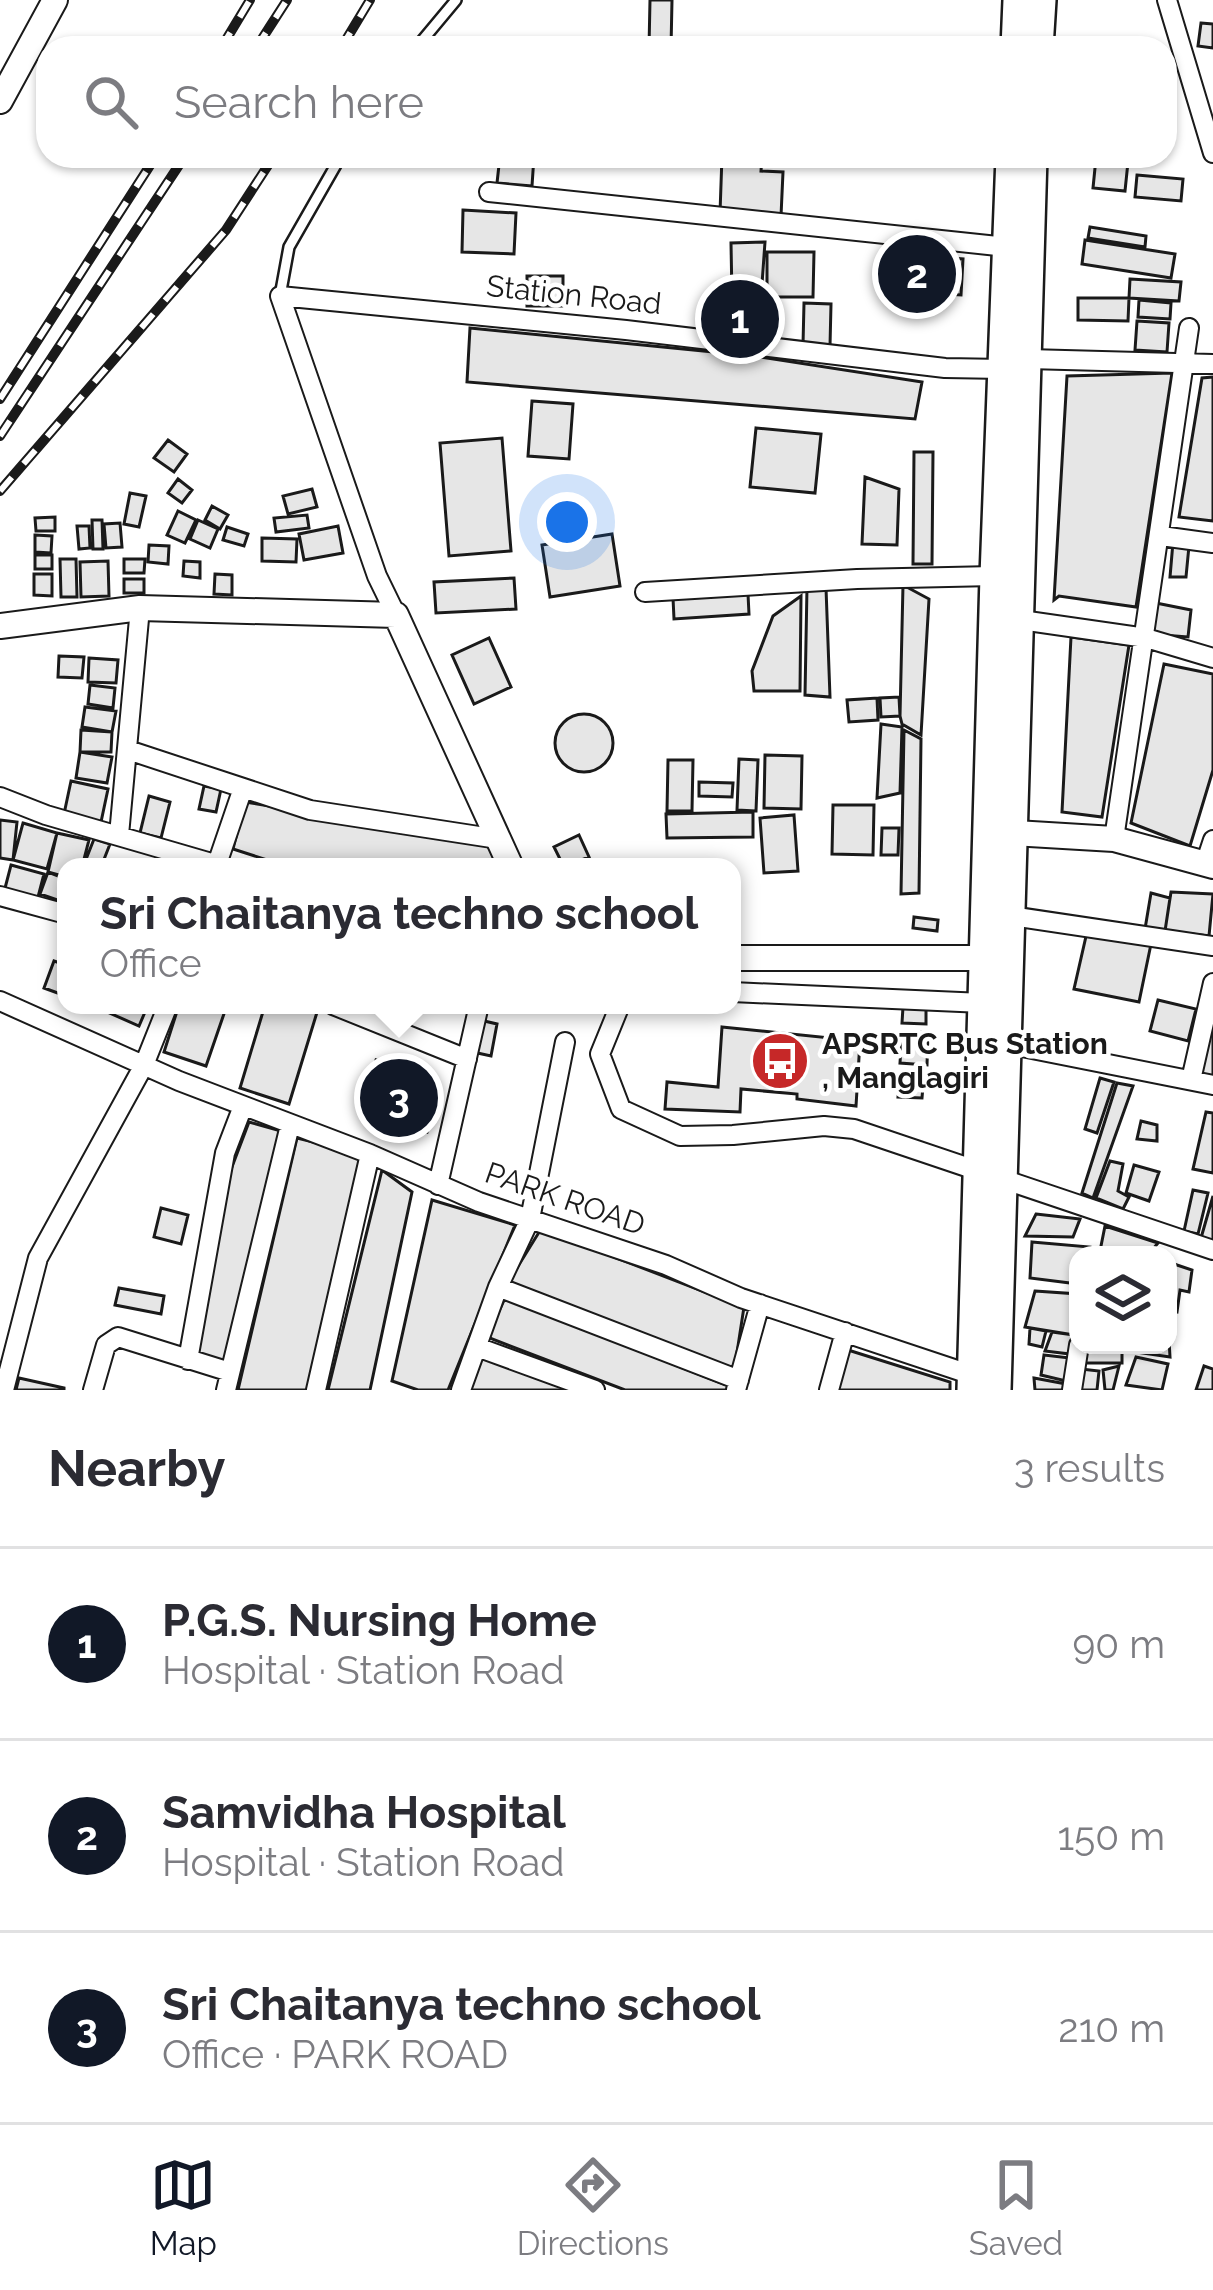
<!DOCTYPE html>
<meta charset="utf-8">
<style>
:root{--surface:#fff;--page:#f2f2f3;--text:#2b2b33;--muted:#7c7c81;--line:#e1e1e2;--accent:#111827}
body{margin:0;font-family:Raleway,sans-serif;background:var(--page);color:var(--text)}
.controls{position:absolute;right:36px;bottom:36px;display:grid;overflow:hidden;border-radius:24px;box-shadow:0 3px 9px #0004}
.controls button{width:108px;height:108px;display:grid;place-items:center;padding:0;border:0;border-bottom:3px solid var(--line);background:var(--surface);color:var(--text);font:60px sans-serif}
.you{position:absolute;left:567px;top:522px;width:42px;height:42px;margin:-30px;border:9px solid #fff;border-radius:50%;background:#1a73e8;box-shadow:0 0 0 18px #1a73e833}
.badge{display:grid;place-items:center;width:78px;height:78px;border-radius:50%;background:var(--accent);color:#fff;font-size:39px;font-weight:700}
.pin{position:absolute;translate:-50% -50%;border:6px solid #fff;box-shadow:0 3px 12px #0006}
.popup{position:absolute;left:57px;top:858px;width:684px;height:156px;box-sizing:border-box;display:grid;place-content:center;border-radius:24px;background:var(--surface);filter:drop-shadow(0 3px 9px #0005);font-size:39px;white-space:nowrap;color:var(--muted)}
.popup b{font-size:45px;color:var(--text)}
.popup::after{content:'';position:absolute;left:50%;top:100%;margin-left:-24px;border:24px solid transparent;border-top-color:var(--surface)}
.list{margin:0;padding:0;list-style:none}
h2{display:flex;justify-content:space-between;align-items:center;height:156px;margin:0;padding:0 48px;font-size:51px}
h2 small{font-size:39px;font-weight:400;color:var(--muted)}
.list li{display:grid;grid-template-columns:78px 1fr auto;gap:36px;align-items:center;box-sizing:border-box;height:192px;padding:0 48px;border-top:3px solid var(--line)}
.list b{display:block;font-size:45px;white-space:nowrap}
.list p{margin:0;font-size:39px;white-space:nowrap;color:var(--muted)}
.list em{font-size:39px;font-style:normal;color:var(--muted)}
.icon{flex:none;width:66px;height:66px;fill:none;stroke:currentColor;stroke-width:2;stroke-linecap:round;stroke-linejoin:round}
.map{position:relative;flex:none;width:1213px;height:1390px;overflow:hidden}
.search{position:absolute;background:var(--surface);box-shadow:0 3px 9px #0004;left:36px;right:36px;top:36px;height:132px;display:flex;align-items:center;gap:30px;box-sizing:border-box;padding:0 42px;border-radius:36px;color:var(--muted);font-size:45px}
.sheet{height:732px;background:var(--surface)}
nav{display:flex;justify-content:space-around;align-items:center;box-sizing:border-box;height:168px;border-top:3px solid var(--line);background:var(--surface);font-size:33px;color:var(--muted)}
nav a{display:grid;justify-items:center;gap:6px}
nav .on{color:var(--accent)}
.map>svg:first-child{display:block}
.building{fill:#e6e6e6;stroke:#1a1a1a;stroke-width:3}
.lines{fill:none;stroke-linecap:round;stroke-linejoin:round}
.lane-casing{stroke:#1a1a1a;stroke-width:14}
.street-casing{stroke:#1a1a1a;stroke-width:22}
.secondary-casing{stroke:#1a1a1a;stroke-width:28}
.primary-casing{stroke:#1a1a1a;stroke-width:32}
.lane{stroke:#fff;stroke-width:9}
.street{stroke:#fff;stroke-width:18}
.secondary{stroke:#fff;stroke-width:24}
.primary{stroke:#fff;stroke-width:27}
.rail-casing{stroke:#1a1a1a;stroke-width:10}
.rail{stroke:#fff;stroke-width:6;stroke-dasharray:18;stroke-linecap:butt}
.labels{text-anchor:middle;stroke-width:9;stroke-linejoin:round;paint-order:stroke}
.street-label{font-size:30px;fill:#1a1a1a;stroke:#fff}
.poi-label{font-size:30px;font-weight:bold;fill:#1a1a1a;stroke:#fff;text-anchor:start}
</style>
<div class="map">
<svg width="1213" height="1390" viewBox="0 0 1213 1390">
<rect width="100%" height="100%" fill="#fff"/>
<path class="building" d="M650,0H672L671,48H649Z
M1201,23L1213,24V48L1198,46Z
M500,156H534L532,186L497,183Z
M722,156H762L761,171L783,172L781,216L720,213Z
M1096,158L1128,162L1125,191L1093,188Z
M1137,175L1183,179L1181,201L1135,197Z
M463,210L516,213L514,254L462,252Z
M1090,227L1146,236L1145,247L1088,238Z
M1085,240L1175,254L1171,278L1082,264Z
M765,242L761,298H732L731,243Z
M898,249L919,251L921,256L963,259L961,295L893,291Z
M767,252H814L813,297H767Z
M527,276H563V306H527Z
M1130,279L1181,282L1179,301L1129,298Z
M1078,298H1129L1128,321L1078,320Z
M1139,300L1171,303L1170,319L1138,317Z
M719,302L748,305L754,327L718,328Z
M804,303L831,304L830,346L803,345Z
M1137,321L1169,323L1167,352L1135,350Z
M470,328L754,356L922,382L915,419L467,382Z
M1172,373L1136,607L1059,596L1054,600L1067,376Z
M1213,377V521L1179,517L1202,378Z
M532,401L573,404L569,459L528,456Z
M756,428L821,434L815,493L750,487Z
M502,438L511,551L449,556L440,443Z
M168,440L187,454L174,472L154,458Z
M914,452H933L932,564H913Z
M865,477L899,489L897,545L862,544Z
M178,479L192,490L182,503L168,493Z
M312,489L317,507L288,514L283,496Z
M130,493L146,496L139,527L124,524Z
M212,506L228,515L220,529L205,520Z
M178,511L196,520L185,543L167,535Z
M307,515L309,528L276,532L274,518Z
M55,517V531H36L35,518Z
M92,520H102L103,549H93Z
M198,520L218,529L210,548L190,539Z
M120,523L122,547L106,548L104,524Z
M77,526H89L90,548L79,549Z
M338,526L343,553L304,560L299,534Z
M227,527L248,534L244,546L223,540Z
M612,534L620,586L550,597L542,545Z
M35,535L52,536L51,553L35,552Z
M262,538L297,539L296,562L262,561Z
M1173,542L1189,546L1186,577H1170Z
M149,545L169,546L168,564L148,562Z
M35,555H52V569H35Z
M60,559H76L77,597H61Z
M124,559H145L144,573H124Z
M108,561L109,596L81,597L80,562Z
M184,561L200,562V578L183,576Z
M34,574H52V596L34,595Z
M215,574L232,575V595L214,594Z
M514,578L516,609L436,613L434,582Z
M124,579H144V593H124Z
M903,585L929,599L921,735L902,724L900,716Z
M807,587L826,588L830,697L805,695Z
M748,594L749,614L674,619L673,598Z
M801,596L800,691H754L752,671L773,616Z
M1156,603L1191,610L1188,637L1150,634Z
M1071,637L1129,645L1102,817L1062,812Z
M489,638L511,687L474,704L452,655Z
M59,656L84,657L82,678L58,677Z
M89,658L118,660L116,683L88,682Z
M1164,664L1213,674V770L1190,846L1131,823Z
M90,685L115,688L113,708L88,704Z
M899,697L900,716L881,717L880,698Z
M877,698L878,720L849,722L847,700Z
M85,707L116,711L112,732L82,727Z
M555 743a29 29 0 1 1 58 0a29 29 0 1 1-58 0Z
M881,724L902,727L900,793L877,798Z
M81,730L112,732L111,752H80Z
M904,730L921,739L919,893L901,894Z
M80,752L112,757L107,783L76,778Z
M765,755L802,756L801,809L764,808Z
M739,759L758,760L756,811L737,810Z
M668,760H693L692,811H667Z
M71,781L108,789L101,822L64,814Z
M699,782L733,783L732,797L699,796Z
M204,786L221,789L216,812L199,809Z
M149,796L170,802L161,838L140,833Z
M245,802L489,842L500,855L498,867H289L233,849Z
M833,805H874L873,855L832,854Z
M753,812V837L667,838L666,814Z
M794,815L798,871L764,873L760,818Z
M0,820L17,822L13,860L0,858Z
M23,823L57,833L47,869L13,860Z
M882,828H899L898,855H881Z
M57,833L89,840L82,867H66V877L48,872Z
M579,835L589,857L564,867L554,847Z
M94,839L110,844L101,867H83Z
M11,865L44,874L37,901L4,892Z
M48,872L66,879V903L40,894Z
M1171,892L1213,894L1209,936L1165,931Z
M1151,893L1170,898L1165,931L1145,929Z
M914,917L938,920L937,931L913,928Z
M1087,932L1151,944L1139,1002L1074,989Z
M54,961L66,965V996L44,988Z
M1158,1000L1196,1009L1188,1041L1150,1031Z
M108,1005H148L139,1026L105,1011Z
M179,1005H227L206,1066L164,1052Z
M265,1005H302L318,1009L289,1104L240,1088Z
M903,1007L926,1009V1024L902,1023Z
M480,1020L497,1024L491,1056L473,1052Z
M722,1027L860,1041L856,1106L797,1099V1094L741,1089L740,1112L665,1109L667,1082L718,1087Z
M1207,1028L1213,1029V1076L1201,1075Z
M902,1031L928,1032L927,1065L900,1063Z
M376,1060L439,1084L427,1132L359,1112Z
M900,1074L924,1075L922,1098L898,1097Z
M1100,1078L1114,1082L1097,1133L1085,1129Z
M1117,1083L1133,1086L1093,1198L1082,1193Z
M1206,1112L1213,1113V1173L1193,1169Z
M1141,1121L1157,1125V1141L1137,1139Z
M249,1122L281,1131L226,1363L197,1353L227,1180Z
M297,1138L362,1154L310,1390H238Z
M1110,1161L1123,1164L1118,1191L1129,1197L1123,1209L1096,1198Z
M1134,1165L1159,1172L1149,1201L1126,1193Z
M382,1170L412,1192L370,1390H328Z
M1193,1190L1208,1193L1198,1234L1184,1231Z
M1213,1196V1243L1201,1238Z
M432,1200L515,1225L448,1390H418L392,1381Z
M161,1208L188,1215L181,1244L154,1237Z
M1036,1214L1080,1219L1073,1237L1025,1236Z
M1105,1226L1158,1243L1148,1255H1113L1100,1251Z
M541,1229L744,1307L734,1372L507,1284Z
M1032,1242L1090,1247L1089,1255H1078V1284L1030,1278Z
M1174,1264L1192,1270L1189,1292L1180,1290L1177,1312L1168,1310V1288Z
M119,1288L164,1296L161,1314L115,1305Z
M1035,1291L1078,1294L1074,1335L1025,1327Z
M505,1298L729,1386L728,1390H625L487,1337Z
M1168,1323L1170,1357L1129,1351L1130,1345H1168Z
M1030,1328L1046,1331L1042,1347L1029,1344Z
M1052,1332L1074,1335L1070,1354L1045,1351Z
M1083,1345L1122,1348V1363H1080Z
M848,1350L950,1382V1390H837Z
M1044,1355L1070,1358L1066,1381L1041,1375Z
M481,1356L576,1390H469Z
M1136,1357L1168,1364L1162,1390L1126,1385Z
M1119,1366L1113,1390H1105L1103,1370Z
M1204,1366L1213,1369V1390H1196Z
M1081,1369L1099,1371L1097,1390H1077Z
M19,1378L64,1388V1390H16Z
M1034,1378L1066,1384L1064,1390H1035Z"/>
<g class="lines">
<defs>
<path id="lane" d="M416,48L456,0
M280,296L289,247L341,156"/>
<path id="street" d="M1167,0L1213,153
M489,192L1007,247
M1028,359L1213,364
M1161,536L1213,543
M645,592L857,579L994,576
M396,615L377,576L280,296L626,330L945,368L1004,369
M1021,620L1146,638L1213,658
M128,750L310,810L498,839
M0,797L46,815L225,867
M119,835L140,608
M1114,839L1189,328
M1205,864L1213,840
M216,867L243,788
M0,896L66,914
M1011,916L1213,946
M732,992L983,1003
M0,1001L179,1081L370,1154L479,1202L666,1265L741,1298L972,1375
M333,1005L467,1059
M620,1005L600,1054L621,1109L680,1136L733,1135L824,1126L854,1129L1213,1250
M1007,1044L1213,1085
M1191,1080L1213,983
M438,1185L479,1005
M498,1287L739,1380
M477,1347L595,1390
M188,1360L225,1153L243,1106
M4,1390L38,1258L144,1065L168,1005
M93,1390L106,1345L118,1337L230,1372
M226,1390L290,1125
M316,1390L370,1154
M461,1390L498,1287L530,1219L565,1042
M736,1390L760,1304
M829,1390L845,1332
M1072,1390L1079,1345"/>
<path id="secondary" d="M0,101L55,0
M0,626L140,608L396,615L511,867
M997,832L1114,839L1213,866
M732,958H1000"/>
<path id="primary" d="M1015,48L1017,0
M1039,48L1042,0
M971,1390L994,576L1010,156
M997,1390L1033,156"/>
</defs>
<use href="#lane" class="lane-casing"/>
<use href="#street" class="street-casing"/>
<use href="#secondary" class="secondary-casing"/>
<use href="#primary" class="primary-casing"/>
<use href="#lane" class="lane"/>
<use href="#street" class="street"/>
<use href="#secondary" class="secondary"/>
<use href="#primary" class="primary"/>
<defs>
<path id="rail" d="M221,48L250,0
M256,48L287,0
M341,48L370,0
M0,399L156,156
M0,436L185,156
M0,491L226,230L274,156"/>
</defs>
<use href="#rail" class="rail-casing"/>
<use href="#rail" class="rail"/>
</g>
<defs>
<symbol id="bus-disc" viewBox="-11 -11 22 22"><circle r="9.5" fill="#c62828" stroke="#fff"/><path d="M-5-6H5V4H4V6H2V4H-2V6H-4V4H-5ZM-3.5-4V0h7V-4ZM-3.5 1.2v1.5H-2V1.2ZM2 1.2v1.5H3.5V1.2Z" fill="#fff"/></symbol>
</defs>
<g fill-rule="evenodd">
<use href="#bus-disc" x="747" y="1028" width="66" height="66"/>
</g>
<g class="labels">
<g class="street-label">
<text transform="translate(574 295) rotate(6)" y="10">Station Road</text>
<text transform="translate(565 1199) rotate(19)" y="10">PARK ROAD</text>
</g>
<g class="poi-label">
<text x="822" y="1054">APSRTC Bus Station<tspan x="822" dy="34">, Manglagiri</tspan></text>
</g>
</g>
</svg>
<div class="controls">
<button><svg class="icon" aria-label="layers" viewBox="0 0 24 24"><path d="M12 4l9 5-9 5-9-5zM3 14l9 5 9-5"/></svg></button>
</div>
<div class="you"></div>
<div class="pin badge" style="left:740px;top:319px">1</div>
<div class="pin badge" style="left:917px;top:274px">2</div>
<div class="pin badge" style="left:399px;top:1098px">3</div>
<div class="popup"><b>Sri Chaitanya techno school</b>Office</div>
<div class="search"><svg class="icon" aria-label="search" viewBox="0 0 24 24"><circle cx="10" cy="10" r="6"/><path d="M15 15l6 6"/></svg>Search here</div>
</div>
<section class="sheet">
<h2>Nearby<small>3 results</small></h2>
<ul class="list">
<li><span class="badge">1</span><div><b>P.G.S. Nursing Home</b><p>Hospital · Station Road</p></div><em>90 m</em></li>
<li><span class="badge">2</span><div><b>Samvidha Hospital</b><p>Hospital · Station Road</p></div><em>150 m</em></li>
<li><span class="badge">3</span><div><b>Sri Chaitanya techno school</b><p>Office · PARK ROAD</p></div><em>210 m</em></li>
</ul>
</section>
<nav>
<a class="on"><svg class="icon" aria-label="map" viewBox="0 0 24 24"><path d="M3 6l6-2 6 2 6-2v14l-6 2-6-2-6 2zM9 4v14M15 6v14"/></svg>Map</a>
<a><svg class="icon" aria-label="directions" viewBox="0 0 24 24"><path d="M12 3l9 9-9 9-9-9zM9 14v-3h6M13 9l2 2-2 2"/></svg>Directions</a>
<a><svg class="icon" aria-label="saved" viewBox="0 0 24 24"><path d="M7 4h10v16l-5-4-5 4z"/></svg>Saved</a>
</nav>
